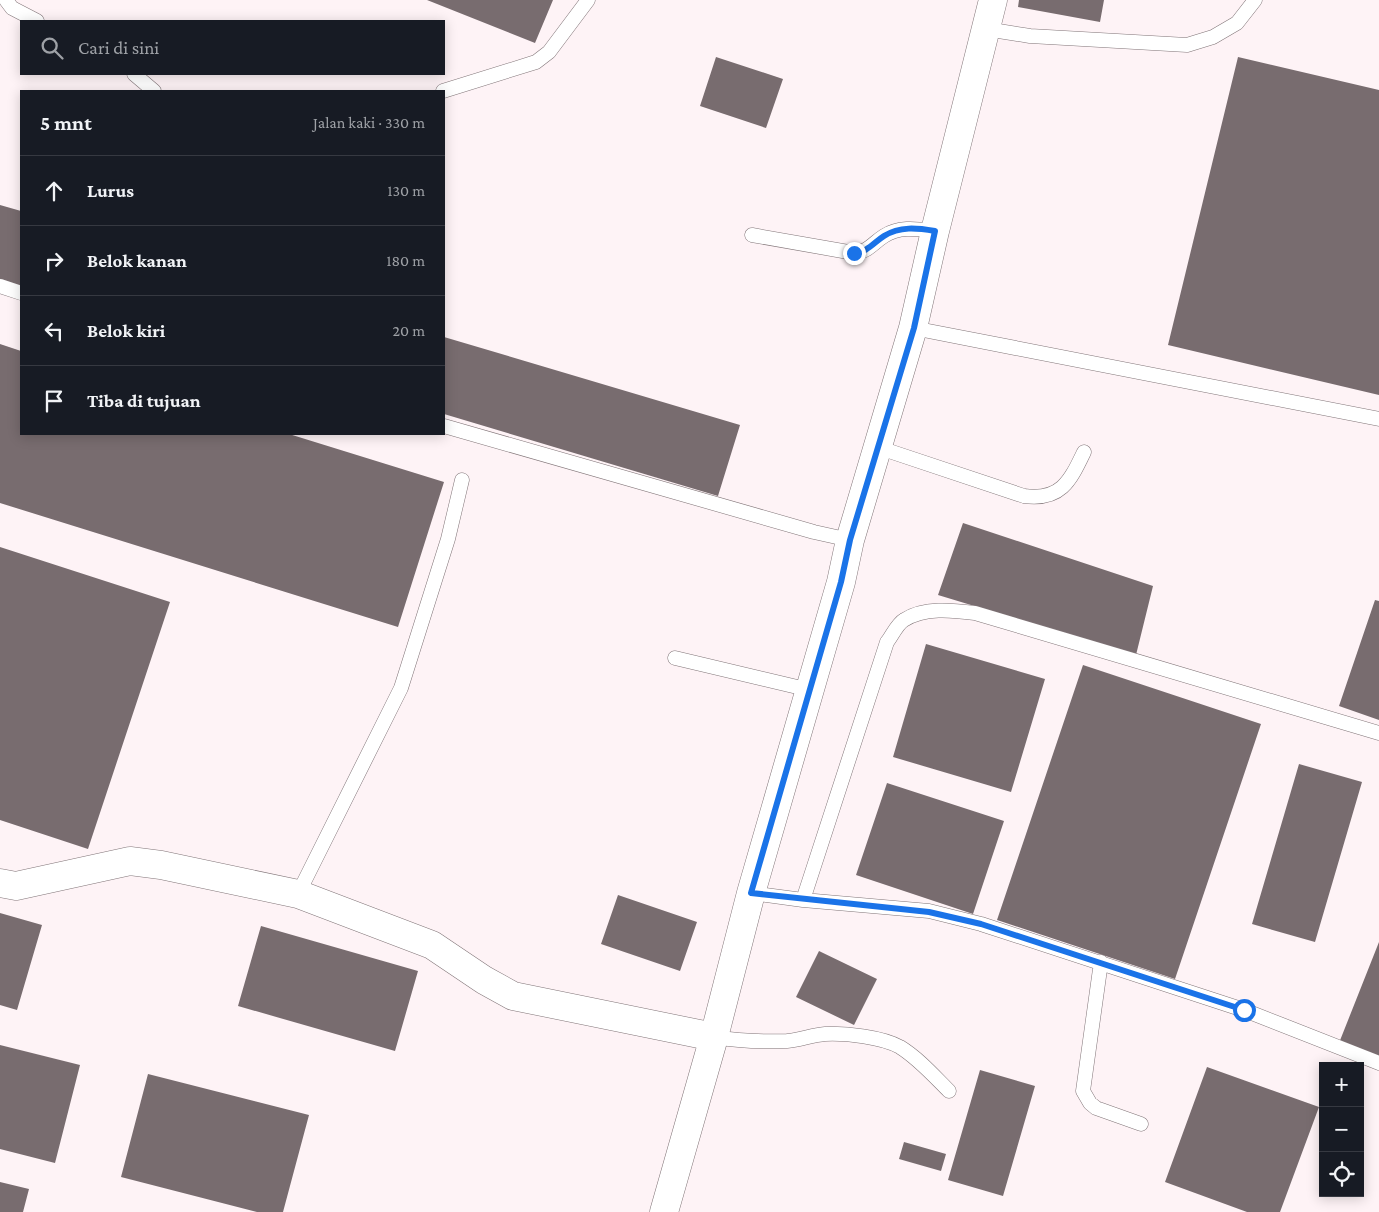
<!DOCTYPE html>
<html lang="id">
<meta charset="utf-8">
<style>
:root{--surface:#171b24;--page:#20242c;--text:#f1f3f6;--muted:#9ea1a6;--line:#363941}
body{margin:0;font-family:"Crimson Pro",serif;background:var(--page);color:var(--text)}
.controls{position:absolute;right:15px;bottom:15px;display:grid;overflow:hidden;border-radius:0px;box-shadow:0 2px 12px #0003}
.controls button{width:45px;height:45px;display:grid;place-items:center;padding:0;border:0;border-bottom:1px solid var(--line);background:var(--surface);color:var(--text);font:25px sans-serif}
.stop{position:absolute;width:15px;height:15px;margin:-11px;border:4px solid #1a73e8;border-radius:50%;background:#fff}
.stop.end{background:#1a73e8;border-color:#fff;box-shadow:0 1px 5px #0008}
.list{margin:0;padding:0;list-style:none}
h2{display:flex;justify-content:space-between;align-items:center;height:65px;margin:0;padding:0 20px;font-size:21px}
h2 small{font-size:16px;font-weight:400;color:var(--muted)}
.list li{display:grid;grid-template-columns:32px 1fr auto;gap:15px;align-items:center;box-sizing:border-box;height:70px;padding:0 20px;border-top:1px solid var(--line)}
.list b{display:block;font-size:19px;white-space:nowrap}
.list em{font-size:16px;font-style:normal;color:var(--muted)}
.icon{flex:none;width:28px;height:28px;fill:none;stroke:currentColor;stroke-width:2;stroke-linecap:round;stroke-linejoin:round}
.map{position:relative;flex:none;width:1379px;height:1212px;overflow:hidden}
.search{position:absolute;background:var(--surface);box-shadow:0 2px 12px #0003;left:20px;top:20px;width:425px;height:55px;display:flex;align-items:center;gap:12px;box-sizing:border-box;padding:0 18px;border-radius:0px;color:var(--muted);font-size:19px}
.panel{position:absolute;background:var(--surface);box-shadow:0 2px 12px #0003;left:20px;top:90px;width:425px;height:345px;border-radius:0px}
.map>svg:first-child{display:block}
.building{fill:#786c6f}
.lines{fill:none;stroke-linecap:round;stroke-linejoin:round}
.lane-casing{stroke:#817578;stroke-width:15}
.street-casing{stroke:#817578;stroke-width:29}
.lane{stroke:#fff;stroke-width:14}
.street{stroke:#fff;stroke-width:28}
.route{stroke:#1a73e8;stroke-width:6}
</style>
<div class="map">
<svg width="1379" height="1212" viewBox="0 0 1379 1212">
<rect width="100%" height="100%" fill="#fef3f6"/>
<path class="building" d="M427,0H553L535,43Z
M1019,0H1104L1100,22L1018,7Z
M716,57L783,79L766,128L700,106Z
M1238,57L1379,90V395L1168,345Z
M0,205L21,211V288L0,282Z
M444,337L740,425L718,496L444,414Z
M0,344L21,351V434H289L444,482L398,627L0,503Z
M963,523L1153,586L1136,655L938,595Z
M0,547L170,602L88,849L0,820Z
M1375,600L1379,601V720L1339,706Z
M926,644L1045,679L1011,792L893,757Z
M1083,665L1261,724L1175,979L997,920Z
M1299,764L1362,782L1315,942L1252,924Z
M887,783L1004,821L973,914L856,875Z
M618,895L697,922L680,971L601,944Z
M0,913L42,925L17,1010L0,1005Z
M261,926L418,971L395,1051L238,1006Z
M1379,942V1058L1339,1043Z
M819,951L877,979L854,1025L796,997Z
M0,1045L80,1065L55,1163L0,1149Z
M1207,1067L1319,1107L1280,1212H1247L1165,1182Z
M980,1070L1035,1086L1003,1196L948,1180Z
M148,1074L309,1115L283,1212H257L121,1177Z
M904,1142L946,1154L941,1171L899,1159Z
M0,1182L29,1189L23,1212H0Z"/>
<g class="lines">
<defs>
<path id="lane" d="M6,0L12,8L37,21
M986,29L1030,36L1187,45L1213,37L1237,23L1255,0
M134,74L154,91
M443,91L536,62L549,52L588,0
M752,235L854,253C868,252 873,243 884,236C900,226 917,229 935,231
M0,286L21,293
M913,328L1379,419
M444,426L814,532L850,540
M877,447L1024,496C1061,501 1070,481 1084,452
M675,658L810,690
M751,893L803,900L929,911L981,924L1244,1010L1379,1063
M298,894L401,688L448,539L462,480
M803,900L887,642C892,636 897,624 904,620C924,607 952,610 975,613L1379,733
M1101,962L1083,1091L1090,1103L1096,1108L1141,1124
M714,1037C739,1041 762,1042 787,1041C800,1040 812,1035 825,1034C846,1033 882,1037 900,1047C918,1058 934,1076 949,1091"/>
<path id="street" d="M0,883L16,886L130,861L161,865L298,894L432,945L484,980L513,996L714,1037
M664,1212L714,1037L751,893L841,582L850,540L913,328L935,231L993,0"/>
</defs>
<use href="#lane" class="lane-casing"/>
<use href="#street" class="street-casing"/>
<use href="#lane" class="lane"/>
<use href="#street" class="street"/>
</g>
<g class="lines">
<path class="route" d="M854,253C868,252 873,243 884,236C900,226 917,228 935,231L914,328L850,540L841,582L751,893L929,912L981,924L1244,1010"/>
</g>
</svg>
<div class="controls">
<button>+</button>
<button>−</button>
<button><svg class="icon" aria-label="locate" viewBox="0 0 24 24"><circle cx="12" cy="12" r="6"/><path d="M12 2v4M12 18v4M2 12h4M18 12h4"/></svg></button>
</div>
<div class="stop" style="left:1244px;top:1010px"></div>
<div class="stop end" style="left:854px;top:253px"></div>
<div class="search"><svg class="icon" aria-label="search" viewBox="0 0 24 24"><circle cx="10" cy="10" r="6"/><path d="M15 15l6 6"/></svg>Cari di sini</div>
<section class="panel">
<h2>5 mnt<small>Jalan kaki · 330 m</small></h2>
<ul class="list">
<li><svg class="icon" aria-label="ahead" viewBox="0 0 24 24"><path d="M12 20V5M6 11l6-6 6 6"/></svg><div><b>Lurus</b></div><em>130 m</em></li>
<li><svg class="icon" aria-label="right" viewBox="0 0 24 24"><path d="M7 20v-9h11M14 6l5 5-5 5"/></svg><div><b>Belok kanan</b></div><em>180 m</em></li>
<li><svg class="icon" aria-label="left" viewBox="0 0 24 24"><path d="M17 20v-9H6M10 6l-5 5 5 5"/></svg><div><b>Belok kiri</b></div><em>20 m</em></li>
<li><svg class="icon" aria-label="arrive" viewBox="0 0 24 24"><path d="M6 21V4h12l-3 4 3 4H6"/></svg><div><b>Tiba di tujuan</b></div></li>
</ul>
</section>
</div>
